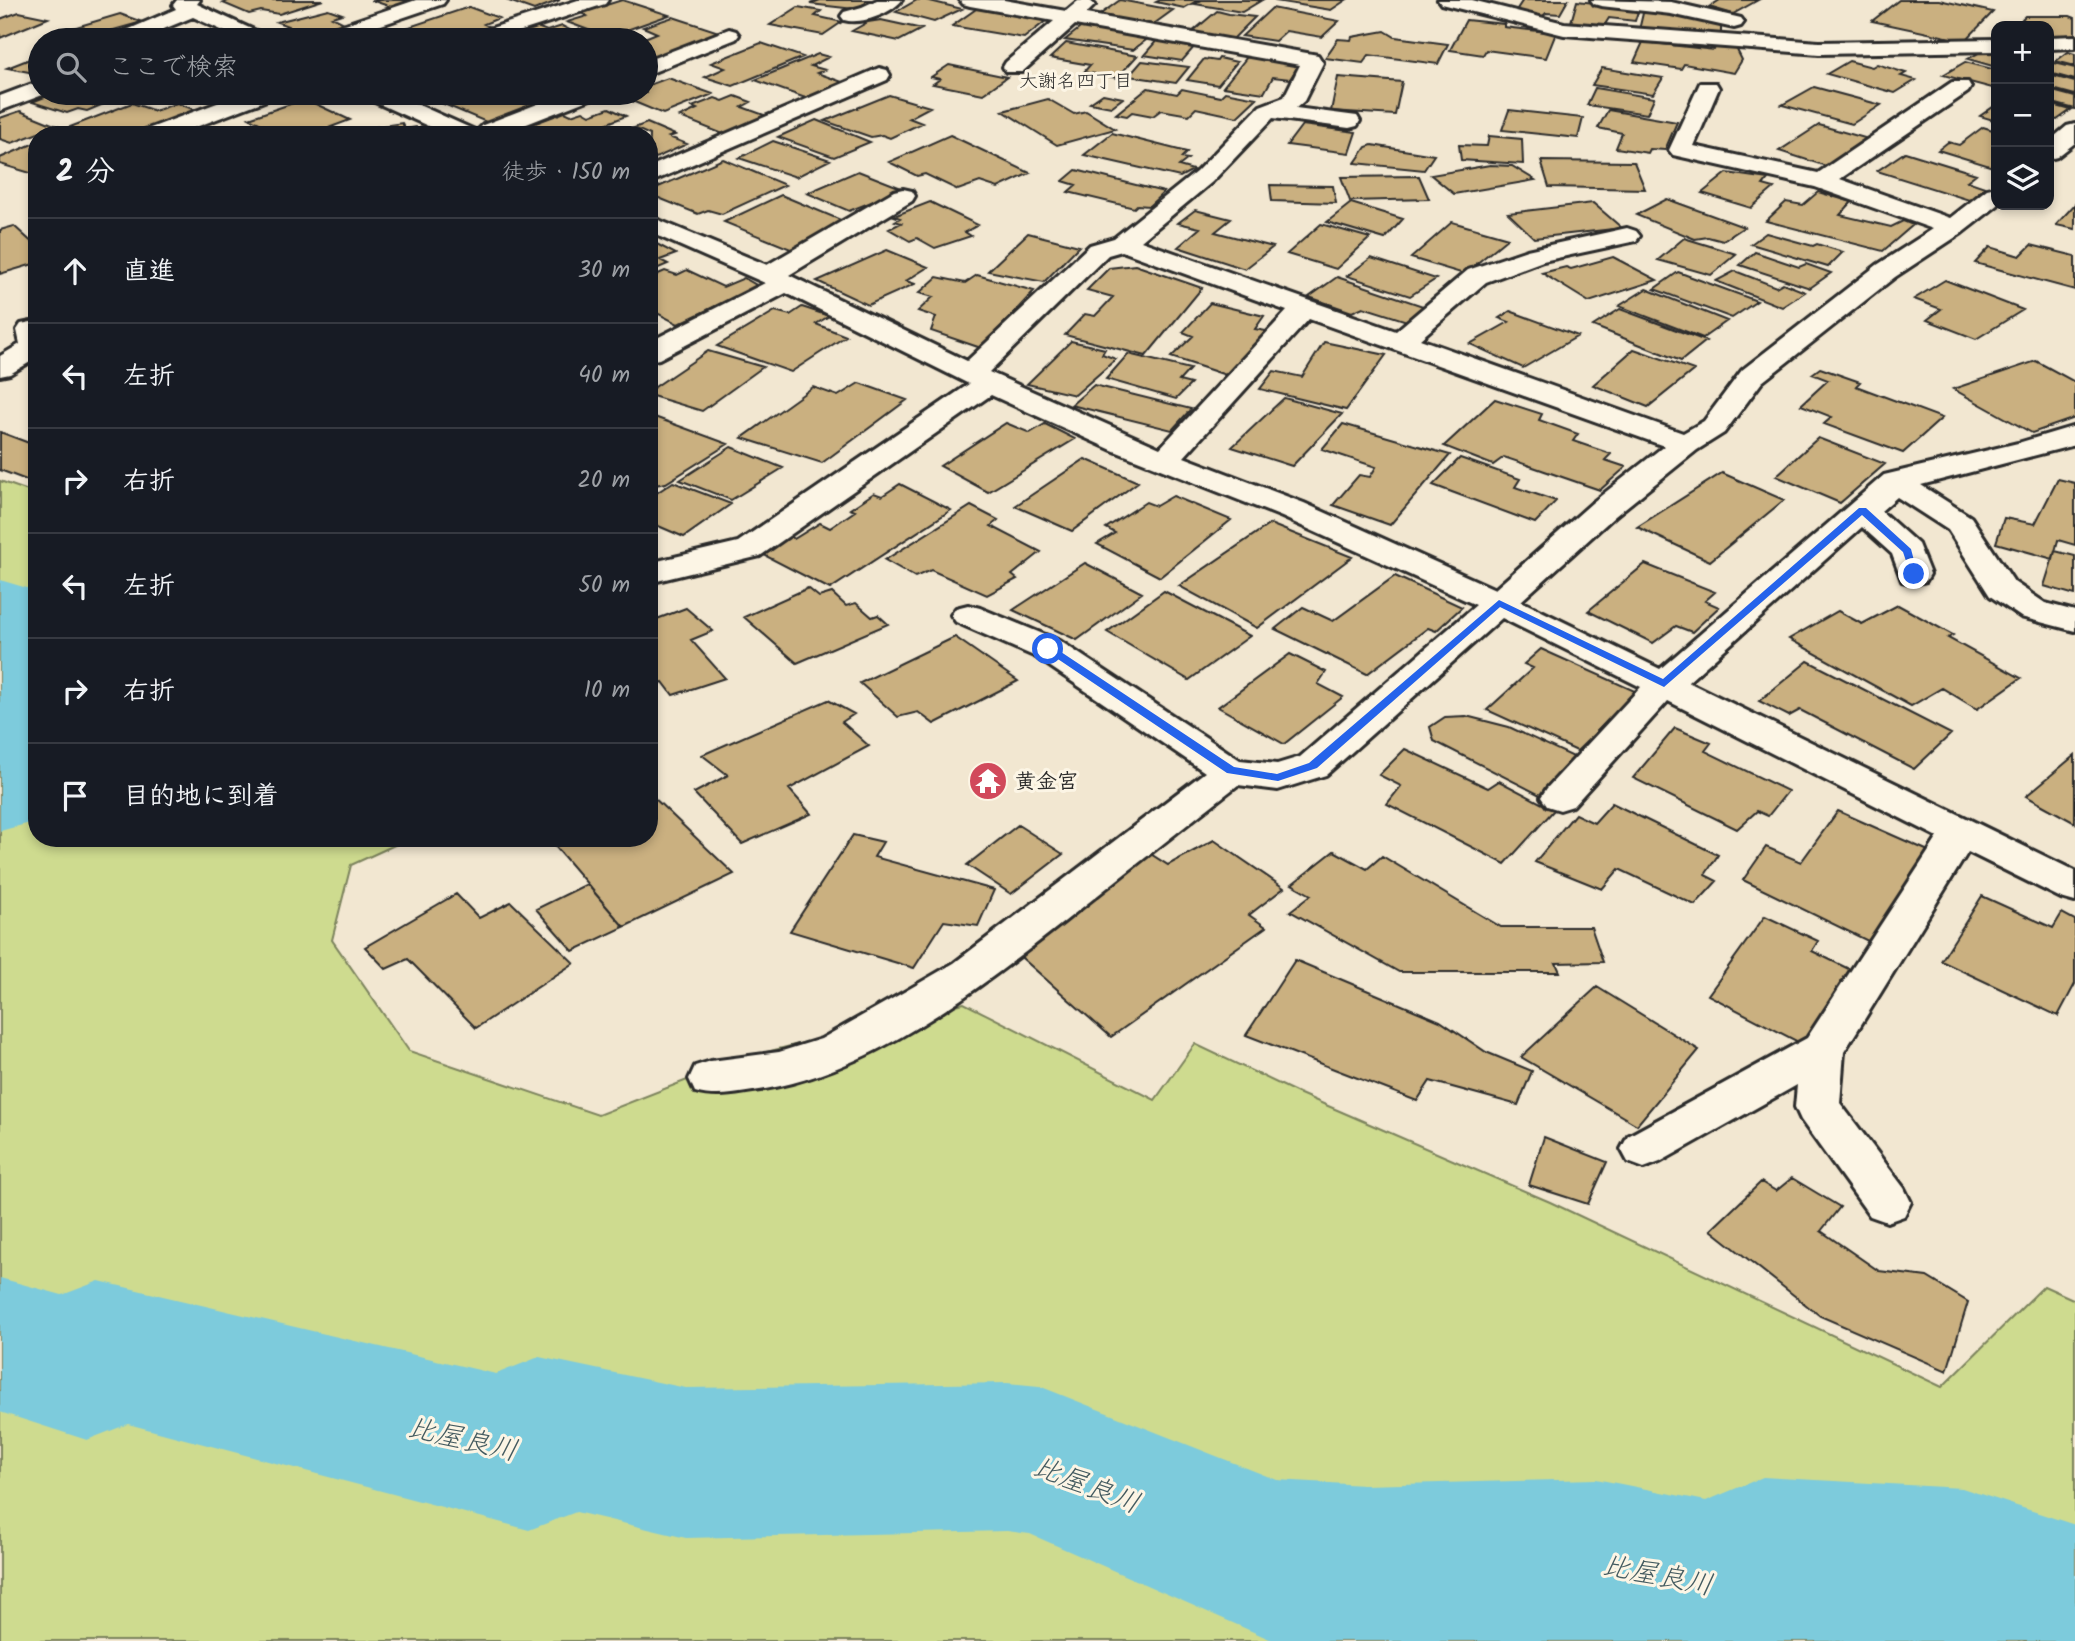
<!DOCTYPE html>
<html lang="ja">
<meta charset="utf-8">
<style>
:root{--surface:#171b24;--page:#242831;--text:#f1f3f6;--muted:#9ea1a6;--line:#363941}
body{margin:0;font-family:Kalam,"Klee One",sans-serif;background:var(--page);color:var(--text)}
.controls{position:absolute;right:21px;top:21px;display:grid;overflow:hidden;border-radius:14px;box-shadow:0 4px 10px #0003}
.controls button{width:63px;height:63px;display:grid;place-items:center;padding:0;border:0;border-bottom:2px solid var(--line);background:var(--surface);color:var(--text);font:35px sans-serif}
.stop{position:absolute;width:21px;height:21px;margin:-16px;border:5px solid #2563eb;border-radius:50%;background:#fff}
.stop.end{background:#2563eb;border-color:#fff;box-shadow:0 2px 7px #0008}
.list{margin:0;padding:0;list-style:none}
h2{display:flex;justify-content:space-between;align-items:center;height:91px;margin:0;padding:0 28px;font-size:30px}
h2 small{font-size:23px;font-weight:400;color:var(--muted)}
.list li{display:grid;grid-template-columns:46px 1fr auto;gap:21px;align-items:center;box-sizing:border-box;height:105px;padding:0 28px;border-top:2px solid var(--line)}
.list b{display:block;font-size:26px;white-space:nowrap}
.list em{font-size:23px;font-style:normal;color:var(--muted)}
.icon{flex:none;width:38px;height:38px;fill:none;stroke:currentColor;stroke-width:2;stroke-linecap:round;stroke-linejoin:round}
.map{position:relative;flex:none;width:2075px;height:1641px;overflow:hidden}
.search{position:absolute;background:var(--surface);box-shadow:0 4px 10px #0003;left:28px;top:28px;width:630px;height:77px;display:flex;align-items:center;gap:18px;box-sizing:border-box;padding:0 24px;border-radius:38px;color:var(--muted);font-size:26px}
.panel{position:absolute;background:var(--surface);box-shadow:0 4px 10px #0003;left:28px;top:126px;width:630px;height:721px;border-radius:28px}
.map>svg:first-child{display:block}
.green{fill:#cedb8f;stroke:#7c835d;stroke-width:2}
.lines{fill:none;stroke-linecap:round;stroke-linejoin:round}
.river{fill:#7dcbdc;fill-rule:evenodd}
.building{fill:#cab080;stroke:#2b2b2b;stroke-width:2}
.minor-casing{stroke:#2b2b2b;stroke-width:6}
.minor{fill:#fcf5e5;fill-rule:evenodd}
.route{fill:#2563eb}
.labels{text-anchor:middle;stroke-width:6;stroke-linejoin:round;paint-order:stroke}
.far-neighbourhood-label{font-size:19px;fill:#2b2b2b;stroke:#fcf5e5}
.poi-label{font-size:21px;font-weight:bold;fill:#2b2b2b;stroke:#fcf5e5;text-anchor:start}
.near-water-label{font-size:28px;font-style:italic;fill:#445b60;stroke:#fcf5e5}
</style>
<div class="map">
<svg width="2075" height="1641" viewBox="0 0 2075 1641">
<rect width="100%" height="100%" fill="#f2e7d1"/>
<filter id="ink" filterUnits="userSpaceOnUse"><feTurbulence type="fractalNoise" baseFrequency=".0143" numOctaves="2"/><feDisplacementMap in="SourceGraphic" scale="14" xChannelSelector="R" yChannelSelector="G"/><feConvolveMatrix kernelMatrix="1 2 1 2 8 2 1 2 1" color-interpolation-filters="sRGB"/></filter>
<g filter="url(#ink)">
<path class="green" d="M0,481L37,494V838H410L351,865L332,940L409,1051L598,1115L746,1057L964,1003L1155,1100L1195,1044L1298,1093L1550,1202L1942,1387L2044,1286L2075,1300V1641H0Z"/>
<g class="lines">
<path class="river" d="M0,580L37,591V821L0,831Z
M0,1278L62,1295L99,1281L496,1374L539,1357L686,1388L1007,1383L1039,1386L1277,1480L1364,1485L1596,1479L1706,1501L1763,1477L1962,1488L2075,1525V1641H1274L1030,1534L1007,1531L686,1538L576,1512L529,1530L128,1424L87,1440L0,1412Z"/>
</g>
<path class="building" d="M230,0H323L279,14L261,11L249,14L223,3Z
M371,0H420L394,8Z
M506,0H560L534,10Z
M622,0L669,15L607,37L567,22L587,16L581,13Z
M820,0H873L854,9L810,4Z
M917,0H926L962,9L934,22L896,12Z
M1120,0L1173,10L1151,26L1098,16Z
M1160,0H1198L1184,8L1156,2Z
M1202,0H1262L1242,12L1195,4Z
M1346,0L1331,10L1276,1L1277,0Z
M1523,0H1568L1560,14L1546,13L1543,16L1515,12Z
M1720,0H1758L1733,14L1709,7Z
M1899,0H1939L1993,12L1965,41L1872,21Z
M1577,1L1639,8L1635,21L1609,18L1604,26L1571,22Z
M469,7L499,18L484,24L491,27L450,40H425L400,30Z
M798,7L821,11L815,16L842,22L823,35L770,25Z
M979,7L1047,20L1024,38L952,26Z
M1272,8L1339,21L1322,37L1286,31L1275,41L1242,36Z
M328,9L342,14L332,17L350,26L308,37L281,29L288,26L277,22Z
M1644,9L1721,22V34L1707,32L1705,36L1639,30Z
M1217,11L1229,14L1255,17L1232,40L1191,33Z
M19,12L48,18L0,38V19Z
M120,14L142,22L114,30L122,33L102,40L67,39L79,34L66,30Z
M2025,16H2070L2075,18V36H2049V26H2031L2022,19Z
M673,17L719,32L646,60L647,42L642,39L657,33L643,27Z
M881,20L922,29L899,41L852,31L868,22Z
M1466,20L1504,24V27L1556,33L1546,58L1486,50L1483,55L1450,50Z
M1084,25L1150,37L1133,50L1065,40Z
M562,26L581,36L590,34L605,40H498L537,27L547,31Z
M1385,31L1395,37L1448,44L1438,64L1369,55L1363,63L1325,58L1338,39L1351,40L1352,37Z
M1158,39L1196,45L1182,61L1144,55Z
M1643,42L1714,50L1716,44L1735,46L1742,60L1734,73L1684,64L1681,69L1634,62Z
M761,43L803,57L733,86L705,77L725,68L711,63Z
M1066,43L1137,56L1117,78L1084,72L1090,65L1050,58Z
M1986,49L1996,52V67L1968,59Z
M2068,52L2075,54V66L2056,61Z
M818,54L829,57L811,66L825,70L817,73L848,84L811,100L755,80Z
M40,55V74L7,68Z
M1247,57L1299,65L1290,79L1273,77L1264,93L1223,87Z
M1219,58L1237,62L1218,85L1187,80L1204,59L1217,61Z
M1142,61L1189,67L1176,83L1129,76Z
M1849,61L1872,67L1877,64L1906,73L1901,76L1916,80L1895,93L1827,74Z
M1965,62L1996,70V89L1943,75Z
M2055,63L2075,68V80L2049,73V68Z
M949,65L1007,77L983,94L933,84L940,79L931,77Z
M1602,68L1663,78L1653,94L1592,85Z
M2049,75L2075,82V95L2049,88Z
M1338,77L1402,82L1395,115L1331,111Z
M668,78L713,94L663,114L620,96L629,93H646V86Z
M1814,87L1881,105L1852,124L1782,105Z
M1148,88L1177,94L1182,89L1220,97L1225,92L1257,98L1237,117L1196,108L1189,115L1161,110L1153,116L1132,112L1127,116L1116,114Z
M1595,88L1654,98L1647,114L1587,105Z
M2049,90L2075,97V109L2049,102Z
M55,93H116L98,101L104,104L87,111L78,109L67,113L32,102Z
M194,93H254L232,101L216,95L207,97Z
M464,93H555L565,97L491,124L439,102Z
M1103,94L1123,98L1111,107L1090,103Z
M889,95L930,107L909,118L922,123L890,138L882,135L871,137L825,121Z
M735,96L751,102L742,107L767,116L723,134L680,117L697,109L692,107L715,98L723,101Z
M305,99L350,120L331,127L337,129L321,135H284L249,118Z
M1048,99L1074,114L1086,111L1115,129L1057,145L1003,111Z
M132,103L155,111L177,103L198,111L134,135H92L70,127Z
M2049,104L2071,110L2057,120L2049,118Z
M1996,105V121L1980,116Z
M609,108L626,116L608,123L613,126L588,135L522,133L536,128L530,125L565,112L571,115L583,111L590,115Z
M1509,110L1583,118L1578,138L1502,130Z
M1608,110L1677,122L1665,150L1650,149L1648,153L1616,148L1622,133L1598,128Z
M20,111L57,126L12,143L0,139V118Z
M816,120L870,142L834,157L778,137Z
M402,123L405,129L416,127L420,135H364L362,129Z
M647,123L675,135L669,137L687,144L649,161L650,135L634,128Z
M1302,125L1356,132L1349,153L1287,145Z
M1819,125L1872,140L1829,167L1779,151Z
M1983,127L1996,131V168L1938,150L1948,142L1959,145Z
M1112,133L1187,152L1181,158L1188,159L1179,166L1193,170L1180,177L1084,155Z
M950,135L1030,173L998,188L980,182L958,190L925,174L917,176L889,162Z
M1489,136L1522,139L1523,164L1461,160L1459,145L1487,146Z
M773,141L830,160L796,177L739,158Z
M37,142V175L0,164V158Z
M1372,145L1434,155L1424,170L1355,163L1366,147Z
M1905,152L1976,174L1967,181L1985,187L1969,200L1877,171Z
M723,159L785,185L722,214L708,210L698,214L649,194V191Z
M1541,161L1634,162L1645,189L1549,187Z
M1490,165L1512,166L1535,180L1454,194L1431,175Z
M1076,170L1164,192L1149,206L1137,205L1134,208L1068,192L1076,185L1063,181Z
M858,171L904,189L849,211L807,193Z
M1727,173L1768,179L1763,185L1774,188L1751,208L1702,193Z
M1419,176L1429,199L1350,201L1341,177Z
M1270,185L1333,186L1336,203L1272,201Z
M1818,192L1852,202L1840,215L1891,227L1903,221L1913,225L1883,251L1766,221L1786,202L1803,205Z
M781,195L848,223L793,250L724,222Z
M1667,199L1744,227L1723,241L1708,237L1695,239L1636,215Z
M930,202L978,225L965,232L971,236L935,248L917,238L910,241L889,229L901,223L895,221L900,218L894,216Z
M1351,203L1403,219L1385,239L1327,222Z
M1593,203L1622,228L1534,238L1508,213Z
M2075,204V229L2056,225Z
M1195,210L1231,219L1215,232L1273,247L1245,269L1178,247L1200,228L1178,223Z
M1452,222L1508,238L1464,274L1411,258Z
M1321,224L1370,238L1336,269L1287,254Z
M14,226L37,247V263L0,274V230Z
M1028,233L1079,246L1044,282L988,271Z
M1766,233L1813,246L1817,244L1843,252L1828,267L1751,244Z
M1684,238L1736,254L1711,275L1658,260Z
M649,240L676,254L660,260L668,264L649,272Z
M2031,245L2075,256V290L1975,263L1990,247L2020,256Z
M887,250L928,267L906,281L915,284L868,305L817,281Z
M1755,252L1799,267L1806,264L1831,273L1810,288L1740,265Z
M1613,257L1657,280L1589,302L1542,273L1566,267L1571,269Z
M1371,258L1436,279L1410,296L1347,276Z
M1135,265L1202,288L1146,356L1065,335L1085,314L1095,316L1113,297L1087,290L1109,268Z
M687,270L723,287L744,278L758,286L678,324L649,309V278L665,271L677,275Z
M1735,271L1776,287L1783,283L1805,292L1782,307L1716,281Z
M1678,272L1757,301L1732,318L1654,289Z
M977,275L1034,291L981,348L931,331L936,317L918,311L933,297L919,293L937,277L965,283Z
M1337,277L1429,308L1410,322L1363,307L1352,312L1309,297Z
M1945,280L2023,310L1976,339L1927,320L1941,309L1914,299Z
M1646,289L1727,321L1703,338L1619,306Z
M1210,303L1264,316L1255,329L1271,332L1232,377L1171,357L1193,336L1183,332Z
M802,307L829,316L816,324L846,336L791,372L717,346L775,311L790,315Z
M1620,309L1706,341L1681,361L1593,326Z
M1510,311L1578,336L1523,368L1470,344L1509,322L1499,318Z
M1071,341L1105,349L1102,354L1116,359L1075,395L1027,384Z
M1324,342L1386,355L1346,410L1260,389L1274,371L1302,377Z
M1634,349L1694,370L1648,407L1593,385Z
M708,351L763,367L702,411L649,395V391Z
M1128,354L1190,369L1179,381L1191,384L1176,399L1106,379Z
M2036,361L2075,382V418L2032,433L1953,389Z
M1820,368L1860,382L1856,386L1942,418L1903,453L1824,424L1832,417L1801,405L1828,380L1812,374Z
M859,383L907,400L822,463L742,438L813,387L838,396Z
M1094,385L1191,409L1172,430L1071,405Z
M1284,398L1342,414L1292,466L1232,447Z
M1495,399L1542,414L1539,420L1578,434L1573,441L1611,454L1605,460L1626,467L1600,490L1504,457L1493,465L1444,446Z
M649,415L728,444L666,483L649,486Z
M1006,423L1030,433L1045,424L1075,439L988,492L940,466Z
M1343,424L1450,455L1390,525L1333,505L1359,475L1370,477L1376,467L1322,449Z
M0,432L37,446V484L0,470Z
M1818,438L1885,464L1840,503L1776,476Z
M731,447L783,468L731,500L680,480Z
M1460,458L1520,479L1515,487L1556,501L1535,523L1433,485Z
M1085,459L1138,482L1072,531L1015,506Z
M1722,473L1784,500L1710,561L1637,527Z
M2058,479L2075,483V545L2058,540L2053,559L1996,543L2004,518L2035,524Z
M673,482L731,504L684,537L649,522V498Z
M900,484L951,510L830,589L762,554L791,536L794,539L820,523L830,528L855,511L850,509L874,493L882,496Z
M1173,496L1231,520L1160,577L1097,544L1115,533L1106,528L1146,502L1156,506Z
M971,506L998,520L991,526L1041,552L1012,575L1017,579L987,595L931,570L915,577L885,560Z
M1270,524L1352,557L1257,628L1179,586Z
M2055,551L2075,556V595L2044,586Z
M1085,563L1142,593L1077,640L1013,610Z
M1645,564L1715,592L1705,601L1719,607L1692,632L1676,626L1653,643L1588,611Z
M1395,576L1462,607L1436,631L1428,628L1367,674L1275,629L1303,607L1333,621Z
M808,588L819,597L832,593L846,606L856,603L872,617L878,615L888,624L797,663L744,617Z
M1164,591L1250,636L1189,680L1107,632Z
M1898,605L1953,635L1948,638L2021,678L1977,709L1942,688L1911,706L1789,639L1838,611L1862,624Z
M686,608L713,631L691,640L725,678L673,695L663,682L649,687V622Z
M955,637L1018,681L934,724L918,712L898,717L860,683Z
M1541,649L1637,692L1577,751L1487,710L1533,668L1524,664Z
M1290,654L1326,672L1318,684L1343,697L1284,744L1218,707Z
M1808,661L1951,734L1914,769L1800,710L1789,716L1759,701Z
M828,700L854,714L842,722L869,746L789,789L811,814L742,844L694,793L728,775L702,755Z
M1466,716L1509,727L1578,759L1540,795L1434,741L1430,727L1445,717Z
M1675,728L1711,743L1705,751L1788,791L1768,816L1757,811L1737,829L1633,778Z
M1405,749L1488,788L1499,781L1554,810L1505,864L1387,804L1401,786L1379,775Z
M2075,755V823L2026,796Z
M649,793L734,874L624,927L548,838H649Z
M1612,803L1718,855L1705,875L1717,881L1695,905L1619,869L1602,889L1535,862L1575,814L1594,823Z
M1838,811L1933,853L1872,943L1743,880L1766,847L1801,862Z
M1018,825L1063,854L1011,894L967,865Z
M853,835L883,842L874,857L994,890L978,926L944,921L914,968L790,931Z
M1214,840L1284,888L1249,915L1266,927L1111,1037L1013,950L1149,853L1168,865Z
M1334,851L1367,869L1382,856L1501,927H1591L1603,962L1556,963L1560,972H1399L1290,911L1311,895L1292,884Z
M587,884L624,927L573,951L536,909Z
M456,894L479,918L511,902L574,963L476,1028L408,959L386,969L365,947Z
M1982,896L2053,928L2062,913L2075,920V984L2058,1016L1941,961Z
M1765,916L1818,941L1812,951L1855,972L1806,1046L1708,995Z
M1295,960L1440,1021L1486,1052L1532,1071L1518,1105L1430,1081L1417,1101L1246,1035Z
M1597,987L1699,1050L1637,1125L1521,1057Z
M1544,1137L1607,1162L1588,1204L1529,1185Z
M1792,1178L1840,1207L1821,1231L1879,1271L1927,1277L1968,1302L1947,1371L1820,1316L1711,1230L1761,1182L1776,1191Z"/>
<g class="lines">
<defs>
<path id="minor" d="M177,0H200L197,4L267,36L270,40H243L193,17L137,40H110L113,36L176,9L173,5Z
M416,0H446L443,4L337,40H307L310,36Z
M578,0H608L605,4L494,40H464L467,36Z
M877,0H902C891,14 861,25 844,20L841,16L844,12L862,7Z
M960,0H1004L1066,11L1078,1L1089,0L1095,5L1086,14L1318,55L1323,63L1304,101L1296,108L1357,116L1360,121L1357,126L1349,128L1273,118L1212,182L1141,241L1396,331L1468,270L1527,250L1627,228L1636,231L1640,236L1636,241L1543,261L1486,282L1420,339L1683,433L1704,421L1742,370L1877,265L1933,229L1815,187L1673,155L1669,150L1700,83H1716L1719,88L1694,146L1818,173L1952,82H1968L1971,87L1968,92L1840,179L1950,218L1987,189L1996,187L1998,205L1962,233L1895,277L1762,382L1724,433L1697,450L1615,516L1521,601L1660,669L1884,475L2018,443L2075,426V445L1921,485L1971,517L2014,582L2045,603L2075,611V631L2021,617L1990,596L1948,530L1897,497L1881,511L1918,544L1930,574L1926,581L1914,584L1902,581L1892,554L1862,527L1688,682L2075,871V902L2061,898L1968,852L1844,1052L1840,1103L1904,1188L1911,1202L1904,1216L1887,1222L1870,1216L1801,1120L1795,1107L1797,1085L1660,1162L1644,1168L1628,1162L1621,1149L1628,1136L1807,1038L1938,837L1668,701L1573,806L1560,810L1547,806L1541,797L1547,788L1641,687L1502,618L1326,775L1278,790L1238,785C1185,826 1132,868 1079,910C986,983 873,1075 753,1091C732,1094 715,1098 695,1092L689,1079L695,1066L711,1061L779,1052L821,1039L904,992L954,963L1205,772L1036,657L956,622L951,615L956,608L968,605L980,608L1060,641L1240,760L1277,764L1300,757L1476,605L1282,517L1112,450L991,395L760,556L649,583V563L738,542L969,384L786,293L659,359L649,361V342L765,283L649,232V216L767,265L894,191L903,189L912,191L915,196L912,201L789,275L967,361L1090,245L1114,238L1196,172L1260,106L1284,97L1300,65L1075,25L1022,72H1006L1003,67L1006,62L1054,21L970,6L963,4ZM1122,251L1287,311L1160,448L989,372L1108,255ZM1309,319L1664,446L1593,502L1495,589L1304,503L1184,457Z
M1438,0H1472L1564,23L1819,42L1996,39V51L1819,54L1564,35L1441,4Z
M1591,0L1671,2L1741,18L1744,22L1741,26L1734,28L1671,14L1601,6L1594,4Z
M729,29L736,31L739,35L736,39L646,75V61Z
M2075,36V48L2049,49V37Z
M879,68L887,70L890,75L887,80L649,183V167Z
M40,81V93H48L0,111V96Z
M244,93H275L272,98L175,135H142L145,130Z
M363,93H392L477,131L483,125L566,93H596L593,98L499,135H448L366,98Z
M2075,124V143L2057,157L2049,159V141L2067,126Z
M31,322L37,323V358L10,374L0,376V356L20,344L17,330L21,324Z"/>
</defs>
<use href="#minor" class="minor-casing"/>
<use href="#minor" class="minor"/>
</g>
</g>
<path class="route" d="M1859,508H1866L1911,549L1918,576H1911L1903,552L1862,515L1664,687L1500,607L1317,768L1278,781L1227,773L1043,649L1052,646L1234,767L1277,774L1309,763L1499,600L1663,679Z"/>
<defs>
<symbol id="temple-disc" viewBox="-11 -11 22 22"><circle r="9.5" fill="#d1495b" stroke="#fcf5e5"/><path d="M0-6L5-2H3V0L6.5 2.5H4V6H1.5V3h-3V6H-4V2.5H-6.5L-3 0V-2H-5Z" fill="#fff"/></symbol>
</defs>
<g fill-rule="evenodd">
<use href="#temple-disc" x="966" y="759" width="44" height="44"/>
</g>
<g class="labels">
<g class="far-neighbourhood-label">
<text x="1076" y="87">大謝名四丁目</text>
</g>
<g class="poi-label">
<text x="1015" y="788">黄金宮</text>
</g>
<g class="near-water-label">
<text transform="translate(463 1438) rotate(13)" y="10">比屋良川</text>
<text transform="translate(1087 1484) rotate(21)" y="10">比屋良川</text>
<text transform="translate(1658 1574) rotate(11)" y="10">比屋良川</text>
</g>
</g>
</svg>
<div class="controls">
<button>+</button>
<button>−</button>
<button><svg class="icon" aria-label="layers" viewBox="0 0 24 24"><path d="M12 4l9 5-9 5-9-5zM3 14l9 5 9-5"/></svg></button>
</div>
<div class="stop" style="left:1048px;top:649px"></div>
<div class="stop end" style="left:1914px;top:574px"></div>
<div class="search"><svg class="icon" aria-label="search" viewBox="0 0 24 24"><circle cx="10" cy="10" r="6"/><path d="M15 15l6 6"/></svg>ここで検索</div>
<section class="panel">
<h2>2 分<small>徒歩 · 150 m</small></h2>
<ul class="list">
<li><svg class="icon" aria-label="ahead" viewBox="0 0 24 24"><path d="M12 20V5M6 11l6-6 6 6"/></svg><div><b>直進</b></div><em>30 m</em></li>
<li><svg class="icon" aria-label="left" viewBox="0 0 24 24"><path d="M17 20v-9H6M10 6l-5 5 5 5"/></svg><div><b>左折</b></div><em>40 m</em></li>
<li><svg class="icon" aria-label="right" viewBox="0 0 24 24"><path d="M7 20v-9h11M14 6l5 5-5 5"/></svg><div><b>右折</b></div><em>20 m</em></li>
<li><svg class="icon" aria-label="left" viewBox="0 0 24 24"><path d="M17 20v-9H6M10 6l-5 5 5 5"/></svg><div><b>左折</b></div><em>50 m</em></li>
<li><svg class="icon" aria-label="right" viewBox="0 0 24 24"><path d="M7 20v-9h11M14 6l5 5-5 5"/></svg><div><b>右折</b></div><em>10 m</em></li>
<li><svg class="icon" aria-label="arrive" viewBox="0 0 24 24"><path d="M6 21V4h12l-3 4 3 4H6"/></svg><div><b>目的地に到着</b></div></li>
</ul>
</section>
</div>
